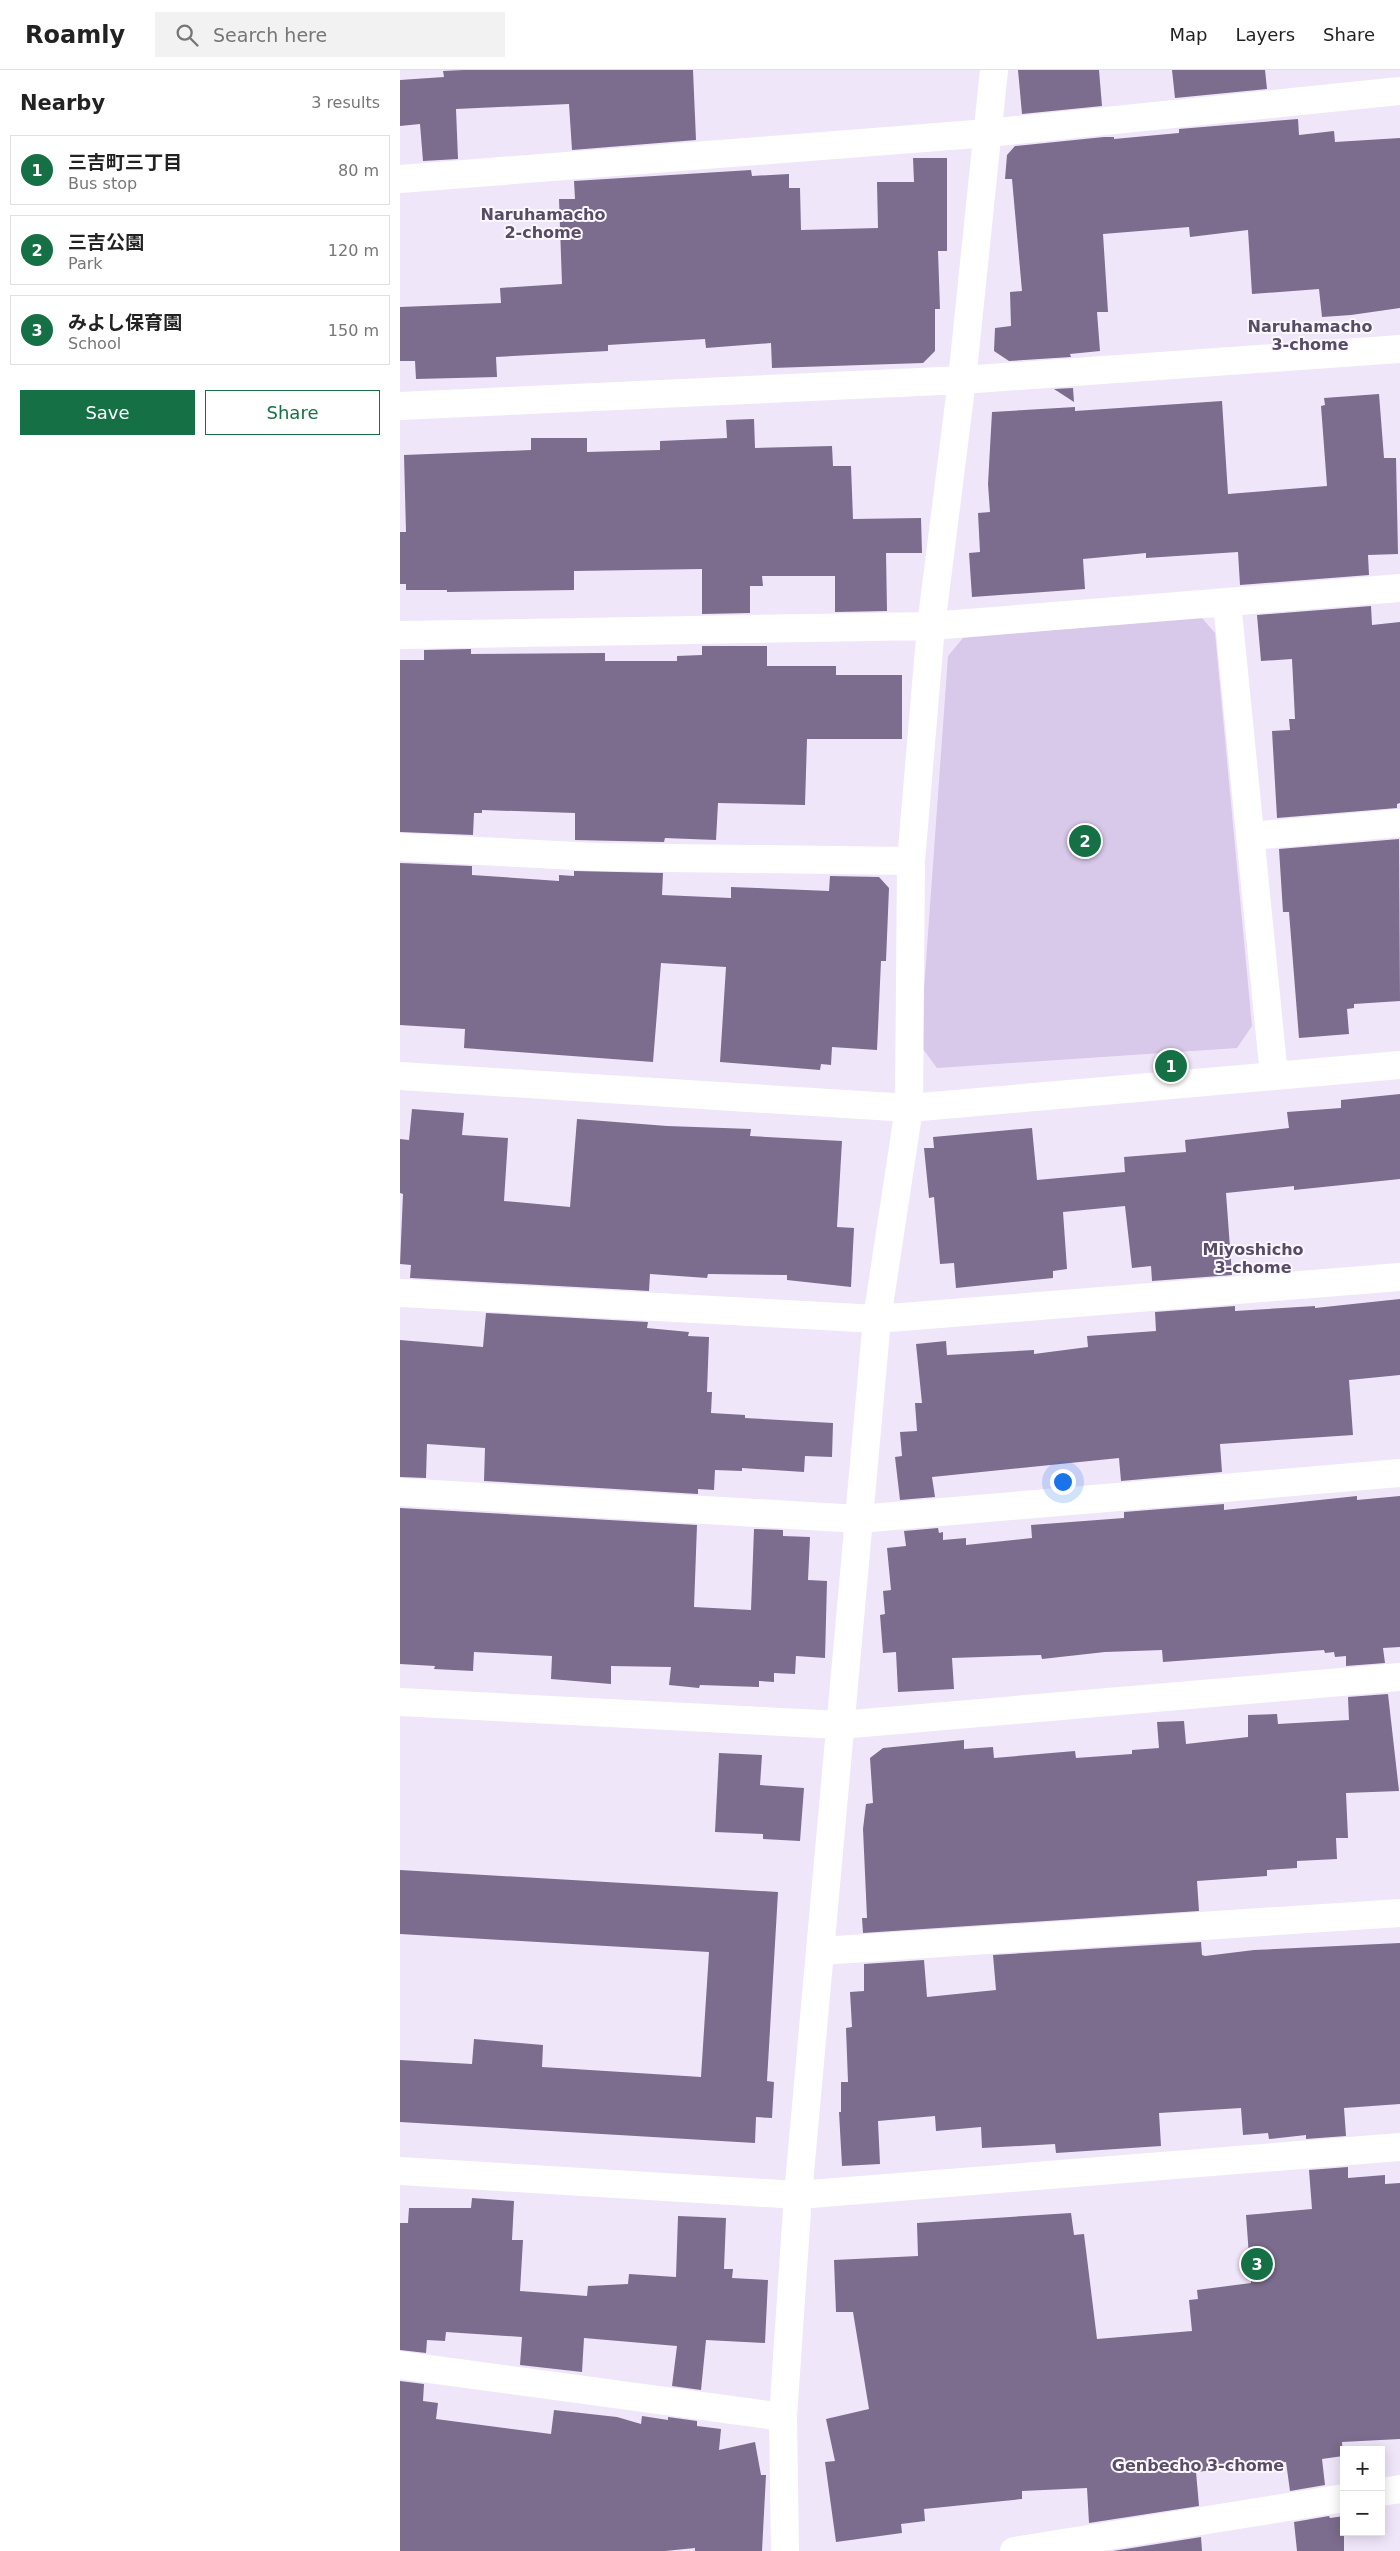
<!DOCTYPE html>
<meta charset="utf-8">
<style>
:root{--surface:#fff;--page:#f2f2f2;--text:#222;--muted:#767676;--line:#e0e0e0;--accent:#157145}
body{margin:0;font-family:"DejaVu Sans","Noto Sans JP",sans-serif;background:var(--page);color:var(--text)}
.controls{position:absolute;right:15px;bottom:15px;display:grid;overflow:hidden;border-radius:0px;box-shadow:0 2px 12px #0003}
.controls button{width:45px;height:45px;display:grid;place-items:center;padding:0;border:0;border-bottom:1px solid var(--line);background:var(--surface);color:var(--text);font:25px sans-serif}
.you{position:absolute;left:662px;top:1411px;width:18px;height:18px;margin:-12px;border:4px solid #fff;border-radius:50%;background:#1a73e8;box-shadow:0 0 0 8px #1a73e833}
.badge{display:grid;place-items:center;width:32px;height:32px;border-radius:50%;background:var(--accent);color:#fff;font-size:16px;font-weight:700}
.pin{position:absolute;translate:-50% -50%;border:2px solid #fff;box-shadow:0 1px 5px #0006}
.list{margin:0;padding:0;list-style:none}
h2{display:flex;justify-content:space-between;align-items:center;height:65px;margin:0;padding:0 20px;font-size:21px}
h2 small{font-size:16px;font-weight:400;color:var(--muted)}
.list li{display:grid;grid-template-columns:32px 1fr auto;gap:15px;align-items:center;box-sizing:border-box;height:70px;margin:0 10px 10px;padding:0 10px;border:1px solid var(--line);border-radius:0px}
.list b{display:block;font-size:19px;white-space:nowrap}
.list p{margin:0;font-size:16px;white-space:nowrap;color:var(--muted)}
.list em{font-size:16px;font-style:normal;color:var(--muted)}
.actions{display:flex;gap:10px;padding:15px 20px}
.actions a{flex:1;padding:11px 0;border:1px solid var(--accent);border-radius:0px;text-align:center;font-size:18px;color:var(--accent)}
.actions .main{background:var(--accent);color:#fff}
.icon{flex:none;width:28px;height:28px;fill:none;stroke:currentColor;stroke-width:2;stroke-linecap:round;stroke-linejoin:round}
.map{position:relative;flex:none;width:1000px;height:2481px;overflow:hidden}
header{display:flex;align-items:center;gap:30px;box-sizing:border-box;height:70px;padding:0 25px;background:var(--surface);border-bottom:1px solid var(--line)}
header strong{font-size:24px}
nav{display:flex;gap:28px;margin-inline-start:auto;font-size:18px}
.search{width:350px;height:45px;background:var(--page);display:flex;align-items:center;gap:12px;box-sizing:border-box;padding:0 18px;border-radius:0px;color:var(--muted);font-size:19px}
main{display:flex}
aside{flex:1;background:var(--surface)}
.map>svg:first-child{display:block}
.green{fill:#d8c8e9}
.building{fill:#7c6c8d}
.lines{fill:none;stroke-linecap:round;stroke-linejoin:round}
.minor{stroke:#fff;stroke-width:28}
.labels{text-anchor:middle;stroke-width:4;stroke-linejoin:round;paint-order:stroke}
.neighbourhood-label{font-size:16px;font-weight:bold;fill:#584b66;stroke:#faf7fd}
</style>
<header>
<strong>Roamly</strong>
<div class="search"><svg class="icon" aria-label="search" viewBox="0 0 24 24"><circle cx="10" cy="10" r="6"/><path d="M15 15l6 6"/></svg>Search here</div>
<nav><a>Map</a><a>Layers</a><a>Share</a></nav>
</header>
<main>
<aside>
<h2>Nearby<small>3 results</small></h2>
<ul class="list">
<li><span class="badge">1</span><div><b>三吉町三丁目</b><p>Bus stop</p></div><em>80 m</em></li>
<li><span class="badge">2</span><div><b>三吉公園</b><p>Park</p></div><em>120 m</em></li>
<li><span class="badge">3</span><div><b>みよし保育園</b><p>School</p></div><em>150 m</em></li>
</ul>
<div class="actions"><a class="main">Save</a><a>Share</a></div>
</aside>
<div class="map">
<svg width="1000" height="2481" viewBox="0 0 1000 2481">
<rect width="100%" height="100%" fill="#f0e6fa"/>
<path class="green" d="M801,547L815,563L852,956L837,978L537,998L520,975L548,586L563,568Z"/>
<path class="building" d="M64,0H293L296,70L172,80L169,34L56,39L58,89L23,91L20,54L0,56V10L44,7L43,1Z
M618,0H699L702,36L622,44Z
M772,0H865L867,19L775,28Z
M898,49L899,65L934,61L935,72L1000,68V238L951,245L922,247L919,219L852,224L848,160L790,167L789,157L703,164L708,242H697L700,281L670,284L671,287L609,291L594,281L595,258L611,256L610,222L622,221L612,109H605L607,85L615,76L704,67H714V69L779,63V59Z
M513,88H547V181H538L540,239H535V281L523,293L372,298L371,273L306,278L305,269L208,275V281L96,287L97,307L16,309L15,291H0V237L101,233L100,218L162,214L159,129H175L174,111L351,100L352,106L389,104V118H400L401,160L478,158L477,112H514Z
M673,318L674,332L654,319Z
M979,324L984,388H996L998,484L968,485L969,505L840,515L838,482L746,488V483L683,489L685,519L572,527L569,483L580,482L578,443L590,442L588,414L592,342L675,337V341L822,331L828,424L927,416L921,336L925,335L924,328Z
M354,349L355,378L432,376L433,396H451L453,449L521,448L522,483H486L487,541L435,542V506H362L363,516H350V543L302,544V499L174,501V520L47,522V520H6V514H0V462H6L4,385L131,380V368H187V382L260,380V371L327,368L326,350Z
M971,536L972,555L1000,552V733L997,734V738L877,748L872,661L890,660L889,649H895L892,589L861,591L857,545Z
M302,576H367V596H436V605H502V669H407L405,735L318,733L316,770L265,768L264,772L175,770V743L82,740V743H74L73,765L0,762V590H24V580L71,579V584L205,583V591H277V586L302,585Z
M999,769L1000,931L954,934V938L947,939L949,964L899,968L889,842H883L879,779Z
M0,793L72,796V805L159,811V805L174,806V801L263,803L262,825L331,828V817L429,821L430,806L479,807L489,818L486,891H481L477,980L432,977L431,995L421,994L420,1000L320,992L326,897L261,893L253,992L64,978L65,959L0,955Z
M1000,1024V1109L894,1120V1116L826,1123L832,1205L752,1211L751,1196L732,1198L725,1136L663,1142L667,1199L653,1201V1208L556,1218L554,1193L540,1194L534,1127L529,1128L524,1078H534L533,1067L632,1058L637,1110L725,1102L724,1087L786,1082L785,1070L889,1058L887,1042L941,1038V1030Z
M12,1039L64,1043L62,1065L108,1068L104,1131L170,1137L177,1049L267,1056L351,1059L350,1066L442,1071L437,1157L454,1158L451,1217L387,1210V1205L308,1204L307,1208L250,1204L249,1221L10,1208L11,1195L0,1194L3,1124L0,1123V1069L9,1070Z
M1000,1229V1305L949,1310L953,1365L820,1374L822,1402L721,1411L719,1388L532,1407L535,1427L500,1430L495,1387L502,1386L500,1362L517,1361L515,1333H522L516,1274L546,1271L547,1285L634,1280V1284L688,1277L687,1266L756,1261L755,1242L835,1236V1241L915,1236V1238Z
M86,1243L248,1252L247,1258L289,1262L288,1266L309,1267L307,1322H312L311,1343L345,1345V1348L433,1353L432,1387L405,1386L404,1402L342,1398V1401L315,1400L314,1420L298,1419V1424L84,1411L85,1378L27,1374L26,1408L0,1407V1270L83,1277Z
M957,1426V1430L1000,1426V1577L983,1578L985,1593L946,1596V1586L935,1587L934,1582L925,1583L924,1580L763,1592L762,1580L705,1582L642,1589L641,1585L552,1588L554,1619L498,1622L496,1582L483,1583L480,1545L485,1544L483,1521L491,1520L487,1478L506,1476L504,1461L538,1458L539,1463L543,1462V1470L566,1468V1475L632,1468L631,1455L724,1448V1442L824,1434V1440Z
M0,1438L297,1455L294,1537L351,1540L354,1459L383,1460V1466L410,1467L408,1510L427,1511L425,1588L396,1586L395,1604L374,1603V1612L359,1611V1617L300,1615L299,1618L269,1615L271,1597L211,1596V1614L151,1609L152,1586L74,1582L73,1601L34,1599L35,1596L0,1594Z
M988,1624L999,1721L946,1723L948,1768H936L937,1789L897,1791V1798L867,1800V1806L797,1811L799,1841L463,1863L462,1848H467L463,1759L466,1734L473,1733L470,1688L483,1678L564,1670V1679L593,1677L594,1688L675,1681L676,1688L732,1684V1680L759,1678L757,1652L784,1651L786,1674L848,1667V1645L877,1644L878,1654L949,1650L948,1627Z
M319,1683L362,1685L360,1715L404,1718L400,1771L363,1769V1764L315,1762Z
M0,1800L378,1822L367,2011L374,2012L372,2048L356,2047L355,2073L0,2052V1990L72,1994L74,1969L143,1975L142,1997L301,2007L309,1882L0,1864Z
M801,1872L802,1885L805,1886L854,1880L1000,1873V2034L944,2038L946,2066L906,2069V2065L869,2069L868,2063L843,2065L841,2038L759,2043L761,2076L656,2083L655,2074L582,2078L581,2057L536,2061L535,2046L478,2051L480,2094L442,2096L439,2042H441V2012H448L446,1958L452,1957L450,1922L464,1921V1894L524,1890L527,1927L596,1920L593,1885Z
M948,2097V2108L985,2105V2114L1000,2113V2369L942,2372L943,2386L922,2389L925,2415L890,2421L886,2392L796,2402L799,2436L689,2453L687,2418L622,2421V2429L524,2439L525,2451L501,2454L502,2463L436,2472L425,2392L435,2391L426,2349L469,2339L453,2242H436L434,2190L518,2186L517,2153L671,2143L674,2165L684,2164L697,2269L792,2261L789,2230L798,2229L797,2220L851,2213L846,2145L912,2139L909,2100Z
M72,2128L114,2131L112,2170H123L120,2221L187,2226L188,2216L228,2214L229,2204L276,2207L278,2146L326,2148L324,2199H333L332,2208L368,2210L365,2273L306,2270L301,2320L272,2316L277,2276L184,2268L182,2302L120,2295L122,2267L46,2262L45,2271L27,2270L26,2283L0,2280V2153H8L9,2138H71Z
M0,2311L24,2314L23,2331L38,2333L36,2349L151,2364L154,2340L217,2347L241,2354L242,2346L268,2350V2347L297,2351V2356L321,2359L319,2380L355,2372L361,2405H366L362,2481H295V2478L265,2481H0Z
M929,2446L930,2448L944,2446V2481H897L894,2452Z
M801,2467L802,2481H713Z"/>
<g class="lines">
<path class="minor" d="M0,109L588,63L1000,21
M0,336L562,310L1000,279
M827,532L874,1006
M0,565L531,556L1000,518
M851,766L1000,753
M0,777L197,787L511,791
M0,1006L509,1038L1000,995
M0,1223L477,1249L1000,1207
M0,1422L459,1449L1000,1403
M0,1632L440,1655L1000,1607
M420,1881L1000,1843
M0,2101L398,2125L1000,2077
M0,2295L383,2347
M981,2422L1000,2419
M385,2481L383,2347L398,2125L477,1249L509,1038L511,791L531,556L562,310L594,0
M614,2481L944,2428"/>
</g>
<g class="labels">
<g class="neighbourhood-label">
<text x="143" y="150">Naruhamacho<tspan x="143" dy="18">2-chome</tspan></text>
<text x="910" y="262">Naruhamacho<tspan x="910" dy="18">3-chome</tspan></text>
<text x="853" y="1185">Miyoshicho<tspan x="853" dy="18">3-chome</tspan></text>
<text x="798" y="2401">Genbecho 3-chome</text>
</g>
</g>
</svg>
<div class="controls">
<button>+</button>
<button>−</button>
</div>
<div class="you"></div>
<div class="pin badge" style="left:771px;top:996px">1</div>
<div class="pin badge" style="left:685px;top:771px">2</div>
<div class="pin badge" style="left:857px;top:2194px">3</div>
</div>
</main>
